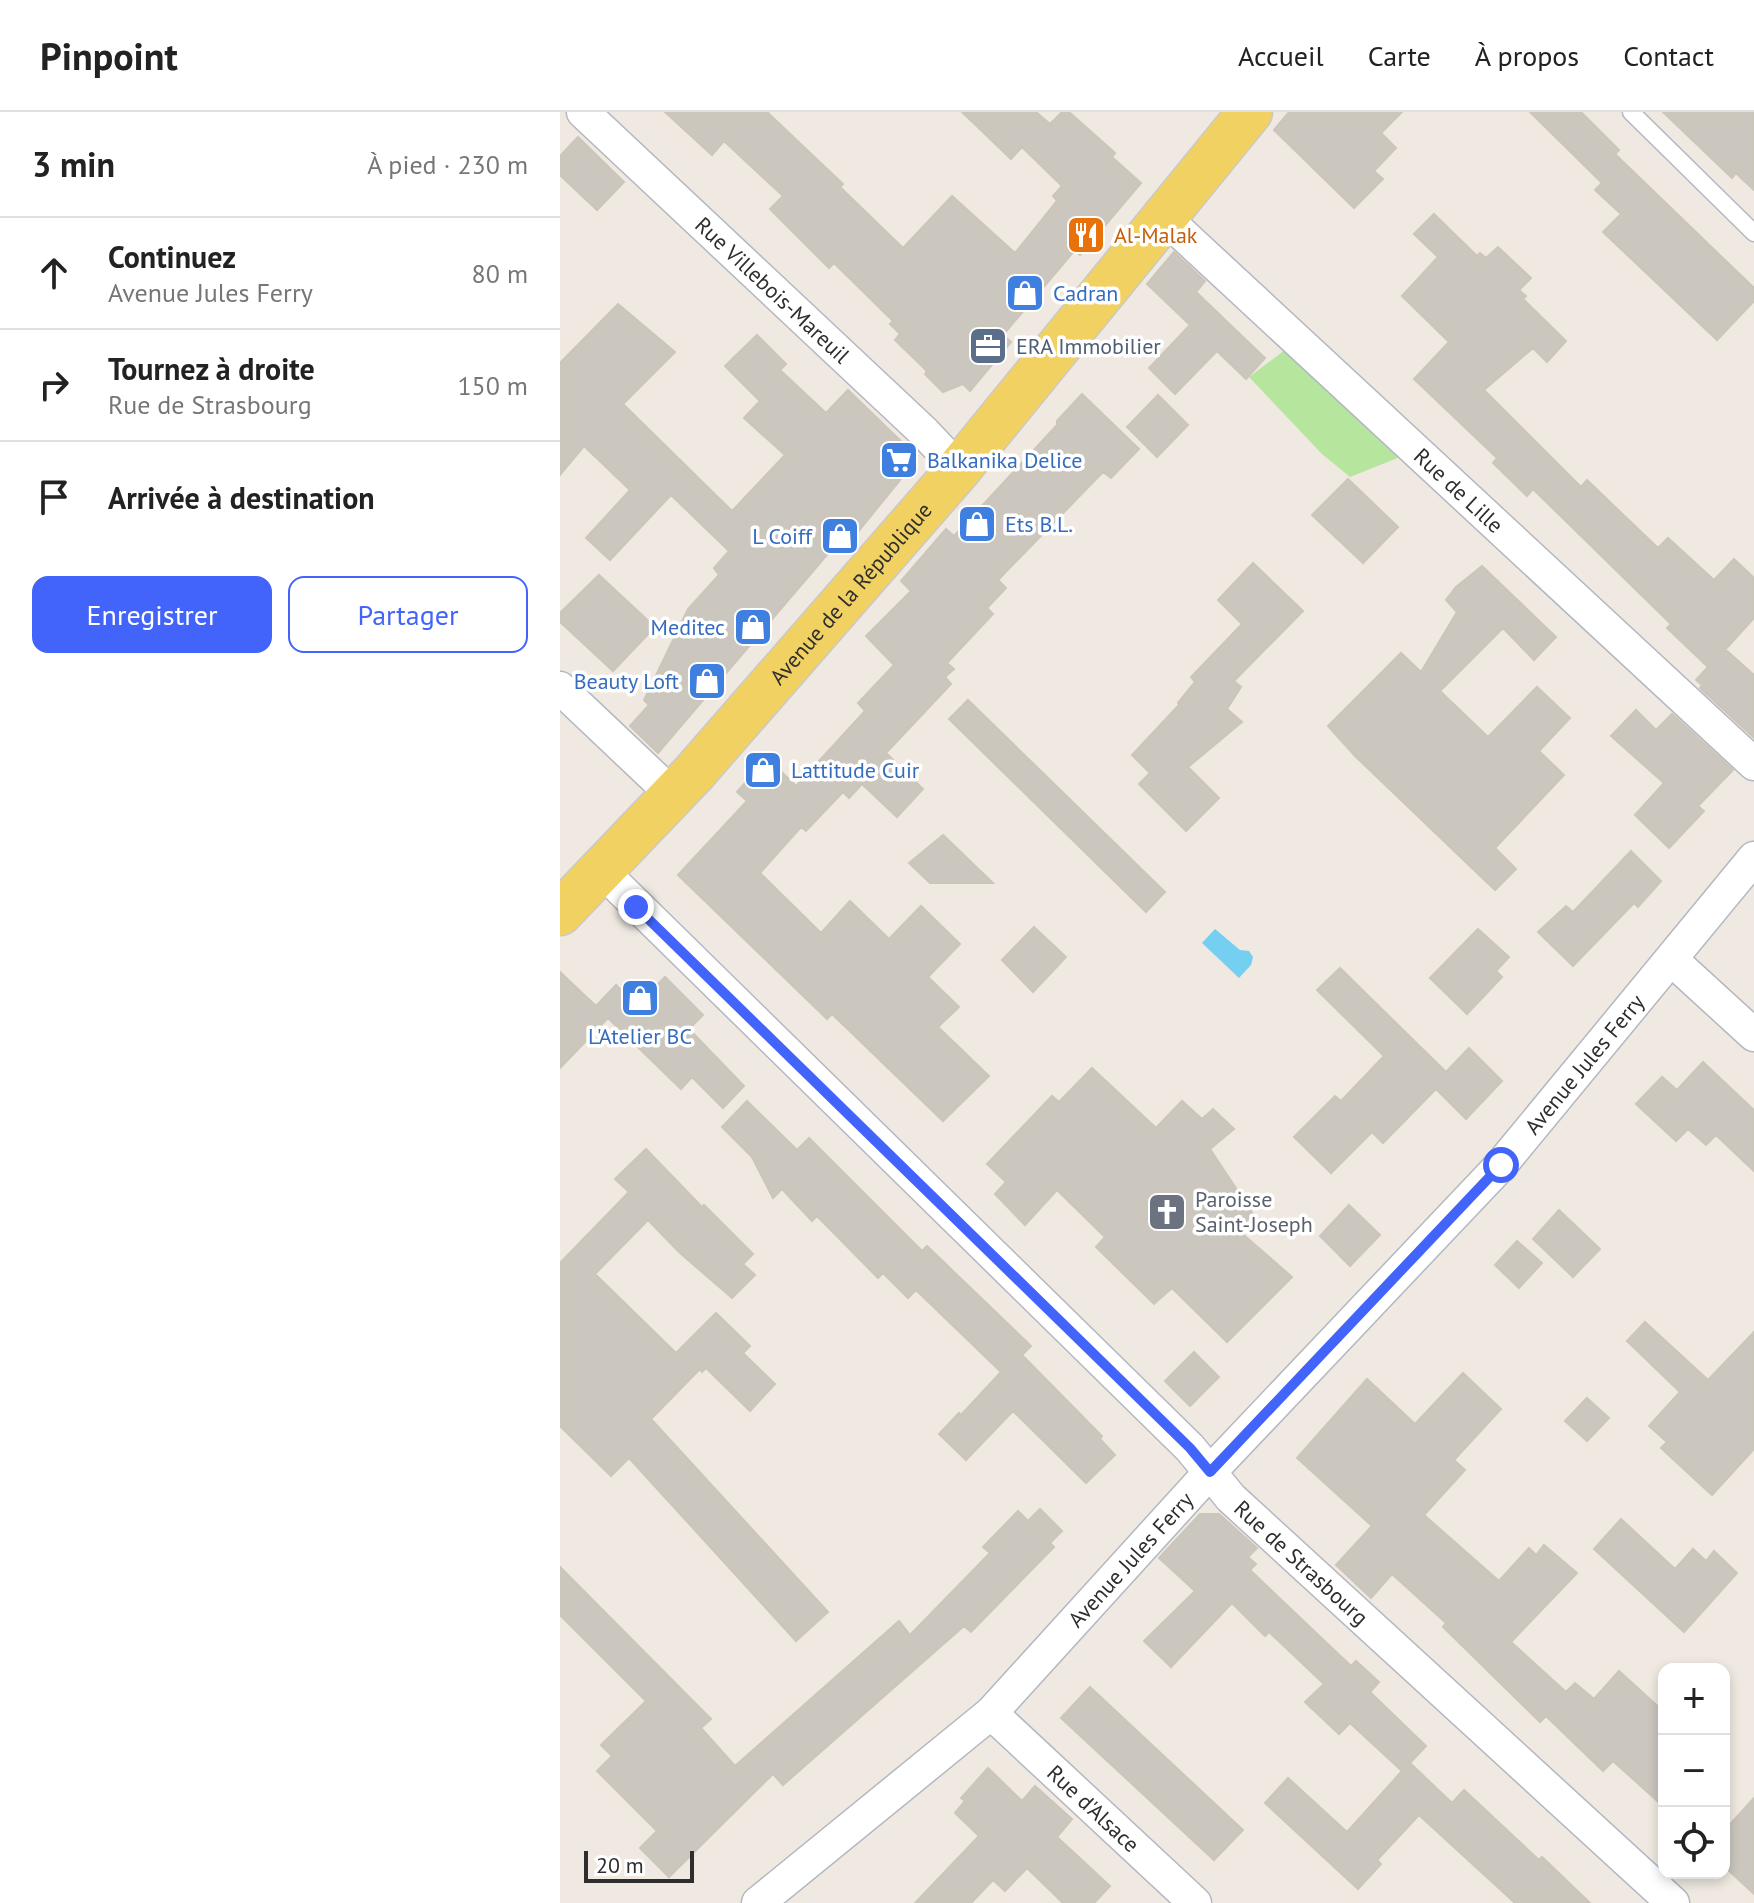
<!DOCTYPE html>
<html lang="fr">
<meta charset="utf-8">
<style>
:root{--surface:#fff;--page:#f2f2f2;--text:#222;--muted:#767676;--line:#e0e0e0;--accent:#4264fb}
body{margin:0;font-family:"PT Sans",sans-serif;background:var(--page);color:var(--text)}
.controls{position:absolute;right:24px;bottom:24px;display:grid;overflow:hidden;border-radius:16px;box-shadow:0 4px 12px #0003}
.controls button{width:72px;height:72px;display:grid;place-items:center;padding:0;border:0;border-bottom:2px solid var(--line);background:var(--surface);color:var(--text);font:40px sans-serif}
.scale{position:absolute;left:24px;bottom:20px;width:110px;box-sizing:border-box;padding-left:8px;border:4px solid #2e2e2e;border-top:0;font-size:22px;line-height:28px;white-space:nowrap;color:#2e2e2e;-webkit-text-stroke:6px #fff;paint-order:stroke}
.stop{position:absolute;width:24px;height:24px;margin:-18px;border:6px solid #4264fb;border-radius:50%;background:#fff}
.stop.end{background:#4264fb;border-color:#fff;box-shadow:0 2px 8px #0008}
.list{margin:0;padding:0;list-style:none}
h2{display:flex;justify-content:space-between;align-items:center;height:104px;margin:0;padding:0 32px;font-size:34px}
h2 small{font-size:26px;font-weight:400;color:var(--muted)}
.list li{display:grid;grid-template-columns:52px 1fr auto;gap:24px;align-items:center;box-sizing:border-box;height:112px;padding:0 32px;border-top:2px solid var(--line)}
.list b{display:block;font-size:30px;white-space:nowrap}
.list p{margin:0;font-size:26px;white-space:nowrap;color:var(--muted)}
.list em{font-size:26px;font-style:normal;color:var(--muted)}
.actions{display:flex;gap:16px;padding:24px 32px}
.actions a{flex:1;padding:18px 0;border:2px solid var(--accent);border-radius:16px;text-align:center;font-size:28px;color:var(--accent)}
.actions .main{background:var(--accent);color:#fff}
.icon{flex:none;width:44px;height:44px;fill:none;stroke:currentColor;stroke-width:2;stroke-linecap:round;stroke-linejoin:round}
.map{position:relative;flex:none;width:1194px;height:1791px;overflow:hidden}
header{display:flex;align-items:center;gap:48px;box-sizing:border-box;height:112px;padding:0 40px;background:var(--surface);border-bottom:2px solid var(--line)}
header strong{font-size:38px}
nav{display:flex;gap:44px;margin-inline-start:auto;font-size:28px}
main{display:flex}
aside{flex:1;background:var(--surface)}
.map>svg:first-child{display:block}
.green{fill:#b6e59e}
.water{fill:#75cff0}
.building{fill:#cbc7bf;stroke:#cbc5ba;stroke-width:2}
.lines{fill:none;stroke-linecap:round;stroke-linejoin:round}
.service-casing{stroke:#b4b7c1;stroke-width:19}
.minor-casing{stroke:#b4b7c1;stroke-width:35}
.primary-casing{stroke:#c9c9c9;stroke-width:47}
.service{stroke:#fff;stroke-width:16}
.minor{stroke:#fff;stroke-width:32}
.primary{stroke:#f2d163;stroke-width:44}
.route{stroke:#4264fb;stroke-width:10}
.labels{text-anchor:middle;stroke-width:7;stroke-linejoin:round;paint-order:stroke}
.food-label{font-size:22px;fill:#c56008;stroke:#fff;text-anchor:start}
.street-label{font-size:22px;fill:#2e2e2e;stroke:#fff}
.shop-label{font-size:22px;fill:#366cbe;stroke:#fff;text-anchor:start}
.service-label{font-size:22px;fill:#4e5e75;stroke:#fff;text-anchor:start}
.worship-label{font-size:22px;fill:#5b616d;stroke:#fff;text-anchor:start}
</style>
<header>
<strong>Pinpoint</strong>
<nav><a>Accueil</a><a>Carte</a><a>À propos</a><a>Contact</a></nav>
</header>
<main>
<aside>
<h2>3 min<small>À pied · 230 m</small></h2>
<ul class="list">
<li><svg class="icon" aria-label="ahead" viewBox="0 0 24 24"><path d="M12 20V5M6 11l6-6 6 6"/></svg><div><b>Continuez</b><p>Avenue Jules Ferry</p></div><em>80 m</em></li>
<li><svg class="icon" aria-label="right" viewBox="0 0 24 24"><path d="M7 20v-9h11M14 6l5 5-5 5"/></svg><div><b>Tournez à droite</b><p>Rue de Strasbourg</p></div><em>150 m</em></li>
<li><svg class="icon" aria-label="arrive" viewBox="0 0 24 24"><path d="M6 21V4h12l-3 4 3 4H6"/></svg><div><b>Arrivée à destination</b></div></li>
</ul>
<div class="actions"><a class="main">Enregistrer</a><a>Partager</a></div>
</aside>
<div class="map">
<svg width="1194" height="1791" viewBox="0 0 1194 1791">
<rect width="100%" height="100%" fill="#efe9e1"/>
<path class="green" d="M733,232L845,343L790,365L762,342L689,265Z"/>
<path class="water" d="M655,817L680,838L689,839L693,845L691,853L679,866L642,831Z"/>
<path class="building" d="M105,0H207L283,72L280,75L343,136L392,84L455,141L497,89L493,84L502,74L462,35L451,47L402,0H476L490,12L502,0H509L555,41L552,45L581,71L520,143L515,138L443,223L451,230L410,279L403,272L383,280L365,262L367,259L335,228L340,222L330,212L333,209L274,151L269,156L210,97L223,84L164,29L152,43Z
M729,0H842L821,21L836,36L814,59L823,67L794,96L714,18Z
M970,0H1021L1059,38L1055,42L1194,176V189L1157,228L1043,120L1061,102L1035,78L1042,71Z
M1103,0H1194V78L1176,61L1172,66Z
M18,25L64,70L37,98L0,63V44Z
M874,102L917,144L920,141L926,146L938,135L971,166L959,178L966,184L963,187L1006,229L987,250L973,236L924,278L1021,375L1027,368L1098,436L1108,426L1154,468L1174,447L1194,466V506L1163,540L1166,538L1194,563V626L1140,576L1142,573L1136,568L1148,555L1107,516L1111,512L973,377L967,384L933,351L937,346L854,267L889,230L842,184L878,145L854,122Z
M614,140L645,169L636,180L705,246L686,267L657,239L615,282L589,256L630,213L587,172Z
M58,192L115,240L63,292L172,399L225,343L184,306L200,289L165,254L197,223L226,252L220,258L266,301L288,278L350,338L349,357L284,437L277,431L98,641L70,614L89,593L84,588L128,497L159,463L154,456L169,439L111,383L50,448L26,426L70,378L24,334L0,363V251Z
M522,282L579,337L551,366L543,360L438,468L446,476L427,496L433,502L387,551L394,557L385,565L391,572L326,641L363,677L337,705L302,672L289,686L283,680L246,719L241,715L200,761L261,821L290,789L329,827L361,794L400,832L368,865L399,895L378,915L429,964L383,1009L272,902L267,907L118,763L187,689L177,680L207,646L236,674L305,599L298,591L334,553L306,524L351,479L341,469L386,417L394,424L497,313V309Z
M598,283L628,313L597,345L567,315Z
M788,367L838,415L803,451L752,403Z
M693,451L743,499L674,569L681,575L667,597L682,610L628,655L659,686L626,719L579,672L590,661L572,643L619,593L618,591L635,570L631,565L682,512L658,488Z
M922,454L996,525L974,548L943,516L880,579L928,625L977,575L1010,606L979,639L1004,663L935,736L956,757L935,778L795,644L768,614L841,541L861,560L897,500L886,488L896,475Z
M39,463L95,515L53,559L0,510V501Z
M408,588L605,780L586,800L389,607Z
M1076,598L1096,618L1112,602L1173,658L1138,694L1144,699L1109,736L1075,703L1104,671L1051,624Z
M383,723L433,771H370L349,751Z
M1071,739L1101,769L1078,795L1074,791L1013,854L978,820L1006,794L1013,800Z
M474,815L506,845L473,880L442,848Z
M918,817L949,845L936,859L942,865L907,902L870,866Z
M780,856L886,960L909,936L942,969L906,1007L876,977L823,1031L812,1020L771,1061L734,1025L775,984L781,989L824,944L757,878Z
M0,860L36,894L56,873L66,883L75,873L86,884L105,865L143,903L129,917L184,974L163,996L132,965L121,977L48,906L0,956Z
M1143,950L1194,998V1059L1156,1023L1146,1033L1128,1017L1116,1029L1076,992L1102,965L1117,978Z
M532,956L596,1016L622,989L642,1007L653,997L674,1017L650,1037L693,1102L678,1118L732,1165L667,1230L612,1176L594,1192L536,1135L545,1125L497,1078L465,1113L435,1082L446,1070L427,1052L492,984L499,990Z
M187,989L237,1038L249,1026L362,1139L367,1134L471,1234L462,1243L542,1324L540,1327L555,1343L526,1371L453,1299L406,1348L379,1322L399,1301L401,1303L441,1260L356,1178L348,1186L323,1161L318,1166L257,1104L252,1109L222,1077L213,1086L192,1045L162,1015Z
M86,1037L142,1095L144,1093L193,1142L183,1152L195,1163L172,1186L120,1141L88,1108L35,1162L116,1241L156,1201L190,1234L183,1241L215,1272L190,1299L146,1256L142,1260L140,1257L91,1307L268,1500L236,1529L69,1346L51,1364L0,1314V1151L69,1080L55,1067Z
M789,1093L820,1123L790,1154L760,1124Z
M999,1098L1040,1137L1013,1165L973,1127Z
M957,1129L982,1151L959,1176L935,1153Z
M1085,1210L1148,1268L1194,1220V1337L1152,1383L1101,1336L1107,1330L1089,1314L1120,1280L1067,1229Z
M634,1240L659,1265L630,1294L605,1269Z
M903,1261L941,1297L894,1348L905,1358L864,1403L939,1469L969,1436L976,1443L984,1433L1017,1461L951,1530L1006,1580L1015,1571L1034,1587L1059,1559L1104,1600V1695L1053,1649L1043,1659L986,1604L980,1610L883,1515L886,1511L832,1462L811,1486L776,1453L812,1414L737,1346L807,1267L855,1312Z
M1027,1286L1049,1306L1027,1329L1005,1309Z
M480,1397L502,1419L490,1431L494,1435L411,1520L404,1514L223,1673L213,1662L109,1765L80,1736L97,1719L37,1659L52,1644L41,1633L86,1589L0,1503V1455L151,1607L141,1616L175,1654L339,1509L350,1523L430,1441L423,1435L458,1399L468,1409Z
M640,1402H659L697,1436L688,1445L696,1452L690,1458L791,1554L796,1549L819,1570L810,1580L866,1634L850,1651L892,1691L904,1678L979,1748L982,1745L1030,1791H955L859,1703L817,1748L821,1752L798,1777L705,1691L728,1666L787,1720L842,1659L790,1611L779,1622L745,1590L764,1572L709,1520L705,1524L672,1491L611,1555L584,1529L635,1479L599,1446Z
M1061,1407L1115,1457L1133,1437L1146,1449L1154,1439L1177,1461L1124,1520L1034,1437Z
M530,1575L683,1718L654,1748L501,1606Z
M428,1656L462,1689L475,1674L512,1707L497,1725L550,1774L534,1791H503L467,1756L445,1779L433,1768L411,1791H355L419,1724L395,1701L405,1689L401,1686Z
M1194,1686V1782L1164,1754V1719Z"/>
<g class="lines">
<defs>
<path id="service" d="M1071,0L1194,121"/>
<g id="minor">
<path id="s1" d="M23,0L364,320L399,357"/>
<path id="s2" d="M604,105L1194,652"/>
<path d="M0,576L113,683"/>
<path id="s3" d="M42,759L630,1336L671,1386L1113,1791"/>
<path d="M1112,848L1194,923"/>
<path id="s4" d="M431,1601L635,1791"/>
<path id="s5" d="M198,1791L431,1601L650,1360L941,1053L1194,746"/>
</g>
<g id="primary">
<path id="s6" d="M0,801L133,662L399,357L690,0"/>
</g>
</defs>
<use href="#service" class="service-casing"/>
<use href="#minor" class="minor-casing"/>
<use href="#primary" class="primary-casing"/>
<use href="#service" class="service"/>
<use href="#minor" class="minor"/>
<use href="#primary" class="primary"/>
</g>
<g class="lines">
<path class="route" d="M76,795L630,1336L650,1360L941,1053"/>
</g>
<defs>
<symbol id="restaurant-square" viewBox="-11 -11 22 22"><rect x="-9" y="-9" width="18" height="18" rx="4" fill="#e8710a" stroke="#fff"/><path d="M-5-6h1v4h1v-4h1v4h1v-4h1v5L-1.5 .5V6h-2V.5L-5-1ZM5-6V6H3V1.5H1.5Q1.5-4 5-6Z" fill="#fff"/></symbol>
<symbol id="shop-square" viewBox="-11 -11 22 22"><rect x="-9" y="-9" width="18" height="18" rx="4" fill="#3f7fe0" stroke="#fff"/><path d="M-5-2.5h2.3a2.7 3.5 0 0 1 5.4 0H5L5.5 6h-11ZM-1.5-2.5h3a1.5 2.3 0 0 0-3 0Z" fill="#fff"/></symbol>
<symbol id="office-square" viewBox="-11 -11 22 22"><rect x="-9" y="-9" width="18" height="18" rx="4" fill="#5c6f8a" stroke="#fff"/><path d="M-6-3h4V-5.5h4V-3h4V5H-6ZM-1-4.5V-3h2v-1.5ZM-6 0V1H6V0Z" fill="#fff"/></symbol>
<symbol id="supermarket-square" viewBox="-11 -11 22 22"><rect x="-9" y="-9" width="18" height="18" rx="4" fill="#3f7fe0" stroke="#fff"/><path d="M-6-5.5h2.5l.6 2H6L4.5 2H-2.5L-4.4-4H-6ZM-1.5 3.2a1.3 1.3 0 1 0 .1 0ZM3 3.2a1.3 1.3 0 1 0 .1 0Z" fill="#fff"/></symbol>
<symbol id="church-square" viewBox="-11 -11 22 22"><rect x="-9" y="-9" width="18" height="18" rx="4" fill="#6b7280" stroke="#fff"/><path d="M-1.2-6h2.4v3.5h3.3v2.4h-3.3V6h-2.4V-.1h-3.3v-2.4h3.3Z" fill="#fff"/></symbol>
</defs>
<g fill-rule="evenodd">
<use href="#restaurant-square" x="504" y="101" width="44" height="44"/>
<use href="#shop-square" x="443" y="159" width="44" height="44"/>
<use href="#office-square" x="406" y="212" width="44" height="44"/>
<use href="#supermarket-square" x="317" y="326" width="44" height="44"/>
<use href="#shop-square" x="395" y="390" width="44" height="44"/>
<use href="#shop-square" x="258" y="402" width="44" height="44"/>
<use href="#shop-square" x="171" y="493" width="44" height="44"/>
<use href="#shop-square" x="125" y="547" width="44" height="44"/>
<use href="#shop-square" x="181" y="636" width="44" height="44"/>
<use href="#shop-square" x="58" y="864" width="44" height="44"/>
<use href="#church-square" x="585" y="1078" width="44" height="44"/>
</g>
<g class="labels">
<g class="food-label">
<text x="554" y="131">Al-Malak</text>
</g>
<g class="street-label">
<text dy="8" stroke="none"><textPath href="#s1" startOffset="260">Rue Villebois-Mareuil</textPath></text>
<text dy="8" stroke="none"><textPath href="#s2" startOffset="402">Rue de Lille</textPath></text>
<text dy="8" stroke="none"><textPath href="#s6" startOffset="432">Avenue de la République</textPath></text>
<text dy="8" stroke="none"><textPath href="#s5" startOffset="1180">Avenue Jules Ferry</textPath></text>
<text dy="8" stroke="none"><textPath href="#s5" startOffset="508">Avenue Jules Ferry</textPath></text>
<text dy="8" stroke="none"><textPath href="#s3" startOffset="984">Rue de Strasbourg</textPath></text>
<text dy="8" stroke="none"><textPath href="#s4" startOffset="140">Rue d'Alsace</textPath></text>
</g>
<g class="shop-label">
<text x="493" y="189">Cadran</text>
<text x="367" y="356">Balkanika Delice</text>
<text x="445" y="420">Ets B.L.</text>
<text x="252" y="432" text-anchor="end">L Coiff</text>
<text x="165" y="523" text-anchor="end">Meditec</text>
<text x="119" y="577" text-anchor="end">Beauty Loft</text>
<text x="231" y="666">Lattitude Cuir</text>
<text x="80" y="932" text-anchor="middle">L'Atelier BC</text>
</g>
<g class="service-label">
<text x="456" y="242">ERA Immobilier</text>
</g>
<g class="worship-label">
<text x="635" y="1095">Paroisse<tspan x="635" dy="25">Saint-Joseph</tspan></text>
</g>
</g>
</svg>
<div class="controls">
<button>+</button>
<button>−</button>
<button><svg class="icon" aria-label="locate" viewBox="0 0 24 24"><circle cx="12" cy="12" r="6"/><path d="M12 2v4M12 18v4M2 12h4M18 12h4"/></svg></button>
</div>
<div class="scale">20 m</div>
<div class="stop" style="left:941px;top:1053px"></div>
<div class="stop end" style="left:76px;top:795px"></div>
</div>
</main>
